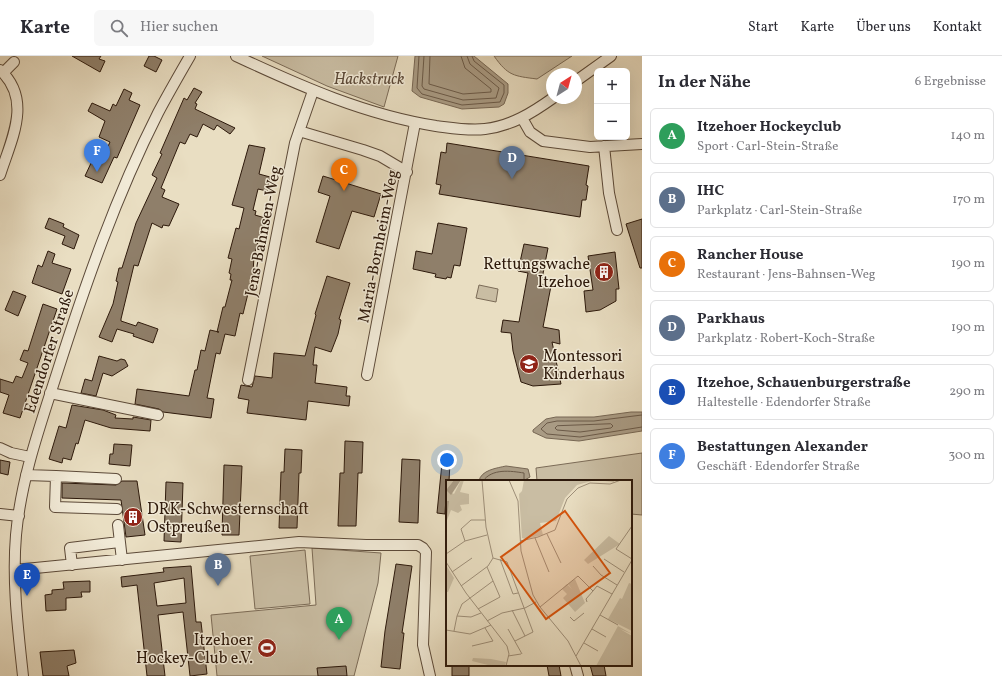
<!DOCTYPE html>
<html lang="de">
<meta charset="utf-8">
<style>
:root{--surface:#fff;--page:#f7f7f7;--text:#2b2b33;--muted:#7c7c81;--line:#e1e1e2;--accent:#8f2418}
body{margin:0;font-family:Vollkorn,serif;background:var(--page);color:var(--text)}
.controls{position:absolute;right:12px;top:12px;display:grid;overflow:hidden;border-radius:6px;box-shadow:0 4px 16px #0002}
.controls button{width:36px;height:36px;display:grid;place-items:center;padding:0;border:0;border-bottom:1px solid var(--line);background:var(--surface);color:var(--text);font:20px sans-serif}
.compass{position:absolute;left:546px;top:12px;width:36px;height:36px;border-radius:50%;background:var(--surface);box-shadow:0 4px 16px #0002;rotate:36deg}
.you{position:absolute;left:447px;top:404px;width:14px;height:14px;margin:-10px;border:3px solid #fff;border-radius:50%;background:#1a73e8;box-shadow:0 0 0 6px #1a73e833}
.badge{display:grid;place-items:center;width:26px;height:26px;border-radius:50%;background:var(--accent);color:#fff;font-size:13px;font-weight:700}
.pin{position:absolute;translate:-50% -33px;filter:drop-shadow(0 1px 2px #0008)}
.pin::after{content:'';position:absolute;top:21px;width:14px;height:12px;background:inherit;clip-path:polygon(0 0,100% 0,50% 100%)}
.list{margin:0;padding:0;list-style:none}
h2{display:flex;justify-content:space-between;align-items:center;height:52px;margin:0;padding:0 16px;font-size:17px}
h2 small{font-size:13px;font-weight:400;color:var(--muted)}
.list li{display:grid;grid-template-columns:26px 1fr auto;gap:12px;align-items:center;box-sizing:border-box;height:56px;margin:0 8px 8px;padding:0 8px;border:1px solid var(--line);border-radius:6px}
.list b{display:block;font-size:15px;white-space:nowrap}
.list p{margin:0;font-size:13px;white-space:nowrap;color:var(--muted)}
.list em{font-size:13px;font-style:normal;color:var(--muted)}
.icon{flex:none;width:22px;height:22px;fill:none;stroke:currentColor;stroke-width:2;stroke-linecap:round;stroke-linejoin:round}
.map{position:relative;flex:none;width:642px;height:620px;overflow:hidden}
header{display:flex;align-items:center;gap:24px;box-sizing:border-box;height:56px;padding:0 20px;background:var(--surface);border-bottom:1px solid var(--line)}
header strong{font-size:19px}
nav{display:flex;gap:22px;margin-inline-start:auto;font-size:14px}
.search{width:280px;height:36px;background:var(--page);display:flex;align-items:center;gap:10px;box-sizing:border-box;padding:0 14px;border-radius:6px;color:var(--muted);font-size:15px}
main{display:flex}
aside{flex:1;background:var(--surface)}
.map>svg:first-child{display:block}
.green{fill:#c9bda3;stroke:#7b6b57}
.water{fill:#a99b84;stroke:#776754}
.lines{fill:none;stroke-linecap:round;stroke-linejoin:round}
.shore{stroke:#6b5a48;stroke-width:1}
.building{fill:#8f7f6a;stroke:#2d190b;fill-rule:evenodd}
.minor-casing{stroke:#5c4a39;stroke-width:12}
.minor{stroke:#f1ead7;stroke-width:10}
.labels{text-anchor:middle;stroke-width:3;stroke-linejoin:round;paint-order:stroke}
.park-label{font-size:16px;font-style:italic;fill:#5c4a39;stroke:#f1ead7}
.street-label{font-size:16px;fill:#2d190b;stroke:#f1ead7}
.poi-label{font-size:16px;fill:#2d190b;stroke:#f1ead7;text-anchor:end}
.inset-river{fill:none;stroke:#a99b84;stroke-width:2}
.inset-road{fill:none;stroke:#9e8f79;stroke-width:1}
.view{fill:#d5530c;fill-opacity:0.15;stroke:#d5530c;stroke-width:2}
.inset-edge{fill:none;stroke:#2d190b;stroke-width:2}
</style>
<header>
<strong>Karte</strong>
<div class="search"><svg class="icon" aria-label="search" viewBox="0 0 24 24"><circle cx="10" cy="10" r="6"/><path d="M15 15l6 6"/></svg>Hier suchen</div>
<nav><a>Start</a><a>Karte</a><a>Über uns</a><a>Kontakt</a></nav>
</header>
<main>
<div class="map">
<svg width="642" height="620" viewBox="0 0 642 620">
<rect width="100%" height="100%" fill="#e9dec2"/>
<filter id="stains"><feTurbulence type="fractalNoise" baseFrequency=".005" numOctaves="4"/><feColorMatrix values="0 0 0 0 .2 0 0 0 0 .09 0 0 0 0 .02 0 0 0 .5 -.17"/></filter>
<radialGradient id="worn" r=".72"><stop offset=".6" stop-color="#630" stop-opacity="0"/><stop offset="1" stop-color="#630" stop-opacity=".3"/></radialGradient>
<path class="green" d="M262,0H398L384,51L327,30Z
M494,0H572L537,23C514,20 508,20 494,0Z
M479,229L498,233L496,246L476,242Z
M642,397V459L631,458V425H537L536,412Z
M312,492L381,497L378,527L354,620H217L211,559L316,549Z
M305,494L310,548L255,553L250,500Z"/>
<path class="water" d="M415,0H474L508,28V37L504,48L499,51L462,53L420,41L412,35Z
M631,356H642V375L579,385L546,382L533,376V374L546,363L556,361H594Z
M506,410L528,413L530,421L523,425H479C481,414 497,412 506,410Z"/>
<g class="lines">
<path class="shore" d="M419,0L417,32L422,38L462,49L500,46L504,37V29L474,5L472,0
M424,0L422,30L424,33L463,44L496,42L499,32L470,8L467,0
M430,0L429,28L463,38L491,36V33L465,12L461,0
M642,359L594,365H557L547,367L541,373L547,378L580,381L642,371
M611,368L613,370L611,372L580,376L557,374L555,372L557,370Z
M483,425C492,412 511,415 524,417V425"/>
</g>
<path class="building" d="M72,0H101L99,3L105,5L100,16Z
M149,0H154L162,4L156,16L144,10Z
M194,32L202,36L195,47L197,48L195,53L235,72L230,78L217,69L214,74L203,68L197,81L190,78L185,88L180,86L161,132L165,134L162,141L179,148L169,170L163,169L162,172L152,167L138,210L134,209L121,263V265L136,270L138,266L158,273L153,287L133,280L134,278L117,273L112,286L99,281L113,248L118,226L116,225L119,212H122L136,167L157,122L152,119L162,98L160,97L184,42L187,44Z
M124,33L132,37L129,44L140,49L117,102L114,101L102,127L85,120L92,105L100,108L110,86L99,81L105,65L88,55L92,47L110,55L113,48L116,50Z
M447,87L589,110L586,129L588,130L586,144H582L580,161L439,138L441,129L436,128L441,96L446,97Z
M249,89L265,92L259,118L270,121L267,135L258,133L253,154L256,155L255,159L265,162L254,200L253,217L243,258L240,257L235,280L225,278L220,298L216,297L207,342L214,343L211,362L163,356L159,353L135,348L137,333L189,340L195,314H197L201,294L205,295L210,274L219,276H217L223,251H225L232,224H230L231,218L229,217L232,203L228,202L236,172L239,173L244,152L232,149Z
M323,120L381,138L374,161L352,155L339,193L316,186L330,140L318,136Z
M49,162L64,168L63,171L79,179L74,193L62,188L65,180L45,172Z
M642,163V212H640L626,168Z
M438,167L467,172L460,210L454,209L451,222L447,221L446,223L435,221L436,218L413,213L416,195L432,198Z
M524,188L548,192L541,228L551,230L543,271L559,274L560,288L552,286L561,328L533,330L521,326L513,295L511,277L501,276L503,264L519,266L528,217L518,215Z
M48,195L55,198L52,207L71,213L62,238L32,227L38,209L42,211Z
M615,196L619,233H616V245L600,254L586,256L584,235L593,234L588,200Z
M327,220L350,227L339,263L341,264L338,278L331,296L315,291L313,309H317L315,327L347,331L346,340H350L349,350L308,345L306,364L247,357L249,344L238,342L241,329L252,331L255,320L272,322L274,297L305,300L316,259L315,258Z
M13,235L26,240L18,260L5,254Z
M43,248L57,253L20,362L3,357L9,339L0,336V323L13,327L16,320L22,322L28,307L20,304L24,294L28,295Z
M99,300L117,305L121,303L125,304L128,310L112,320L103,317L96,340L81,337L85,323L92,325Z
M72,349L103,354L116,359L115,362L133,363V361L151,364L150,375L111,372L85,364L78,388L76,387L71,404L63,402L62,407L49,403L59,370L66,372Z
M345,385L363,386L362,417H358L356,470H338L340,417H344Z
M114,388L132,389L130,410L109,408L110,398H113Z
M285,393L302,394L301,417H299L297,472H279L281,416H284Z
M402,403L420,404L418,467L399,466Z
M0,404L10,406L8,419L0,417Z
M442,407H450L449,425H447L445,458L437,457Z
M224,409L242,410L239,479H222Z
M122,425H137L145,479L126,481L121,444L62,442V427L116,429Z
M166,426L183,427L181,486L164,485Z
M396,508L412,510L402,577H404L400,613L381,611L385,575Z
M191,510L196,566H201L207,618L190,620L183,556L158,559L165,620H147L137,529L122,531L121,521L164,516L163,512ZM184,522L186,547L157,550L154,527Z
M90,525V536H81L82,541L66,542V554L46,555L45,539L52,538V534L64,533L63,526Z
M74,594L76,607L67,610L69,620H43L40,596Z
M452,609H469V620H452Z
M547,609H559L561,620H549Z
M590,609H604L606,620H593Z
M346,610L347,620H318L317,612Z"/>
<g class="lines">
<defs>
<path id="minor" d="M236,0C300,30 366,59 436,70C452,72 469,75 485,73C511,70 532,57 553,42
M0,14C33,44 11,84 0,119
M3,17L14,6
M576,25L611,0
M522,62L530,76L543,85L590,91L642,88
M299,75L363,94L380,100L407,116
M604,90L609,137L617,174
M367,319L415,67
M248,324L295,87L313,35
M50,337L158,359
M0,392L11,397L30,401
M26,419L56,420L55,451L117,453
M56,420L116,423
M0,458L19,460
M118,469L122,504
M72,509L70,492L119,486
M15,514L299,486L366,489H418L423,492L426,496L423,589L430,620
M575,609L578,620
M23,620C18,573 12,526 16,479C21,423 40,370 57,317C85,229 116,140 158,57C168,38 179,19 190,0"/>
</defs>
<use href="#minor" class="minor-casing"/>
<use href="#minor" class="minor"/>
</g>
<defs>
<symbol id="building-disc" viewBox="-11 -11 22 22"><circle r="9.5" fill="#8f2418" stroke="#f1ead7"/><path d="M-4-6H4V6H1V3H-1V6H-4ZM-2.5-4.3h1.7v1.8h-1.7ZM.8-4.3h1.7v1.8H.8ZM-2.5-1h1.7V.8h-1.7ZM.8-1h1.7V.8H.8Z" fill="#fff"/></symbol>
<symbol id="school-disc" viewBox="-11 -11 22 22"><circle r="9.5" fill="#8f2418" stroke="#f1ead7"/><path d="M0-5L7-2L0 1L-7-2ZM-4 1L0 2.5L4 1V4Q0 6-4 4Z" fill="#fff"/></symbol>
<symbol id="stadium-disc" viewBox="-11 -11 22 22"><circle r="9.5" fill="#8f2418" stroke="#f1ead7"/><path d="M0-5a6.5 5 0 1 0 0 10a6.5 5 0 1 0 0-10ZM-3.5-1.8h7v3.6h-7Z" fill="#fff"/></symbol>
</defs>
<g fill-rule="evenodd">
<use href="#building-disc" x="593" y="205" width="22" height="22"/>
<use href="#school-disc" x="518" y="297" width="22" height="22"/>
<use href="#building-disc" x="122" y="450" width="22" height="22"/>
<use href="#stadium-disc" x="256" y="581" width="22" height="22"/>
</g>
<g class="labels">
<g class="park-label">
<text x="369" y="28">Hackstruck</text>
</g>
<g class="street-label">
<text transform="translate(262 175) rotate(-79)" y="6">Jens-Bahnsen-Weg</text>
<text transform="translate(377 190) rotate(-79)" y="6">Maria-Bornheim-Weg</text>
<text transform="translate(48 295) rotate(-72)" y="6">Edendorfer Straße</text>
</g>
<g class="poi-label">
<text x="590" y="213">Rettungswache<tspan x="590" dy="18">Itzehoe</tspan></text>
<text x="543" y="305" text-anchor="start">Montessori<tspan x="543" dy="18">Kinderhaus</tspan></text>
<text x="147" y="458" text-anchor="start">DRK-Schwesternschaft<tspan x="147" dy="18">Ostpreußen</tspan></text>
<text x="253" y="589">Itzehoer<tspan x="253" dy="18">Hockey-Club e.V.</tspan></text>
</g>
</g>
<g transform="translate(446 424)">
<rect width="186" height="186" fill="#e9dec2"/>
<path d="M0,0H8L0,10L8,14L15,0H18L14,12L23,14V24L14,25L16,30L12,33L5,30L0,43ZM78,0H168V2L149,0L131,5L119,18L110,41L94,43L97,55L79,59L76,58L73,14L76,11ZM163,56L174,64L142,84L138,80ZM0,85L8,98L2,112H0ZM129,99L139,123L129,132L117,118L121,114L116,109L121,104L126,109L122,104ZM183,103L186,104V151L162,139L174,118L176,119ZM172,146L186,154L174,149L186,156V186H150ZM27,178L45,179L60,182L59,186H46L26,181Z" fill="#c9bda3"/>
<path d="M8,0H15L5,15L0,10Z" fill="#a99b84"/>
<path class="inset-river" d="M0,38L2,21"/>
<path class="inset-road" d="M63,0L72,21L75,71L87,115L94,127L122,161L135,186M186,46L170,69L186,79M101,54L115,83M89,58L103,92M19,61L15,49L25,40H39M74,61L92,57L109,50L121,19L132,8L144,3L164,4L175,0M0,74L19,61L41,55M47,78L61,82L87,152L69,161M54,79L67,114L72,113M158,79L178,92M0,82L20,113L61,166L63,174L60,186M147,86L155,95L171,105M6,92L26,78M15,106L42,86L47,78L40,47L36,0M141,122L140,119L147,111M94,127L132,96L147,111L151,106L166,114M32,129L54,117L41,87M66,130L79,156M154,135L172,145M11,136L16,124L47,101M124,137L128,141L138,133M41,141L56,133L79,128L90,122M62,149L76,174M146,149L160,157M0,150L24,154L45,145M8,151L11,136L25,137L35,133M138,163L152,171M26,166L47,161L39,148M62,176L75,174M130,176L186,80"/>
<path class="view" d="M119,31L164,93L100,139L55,77Z"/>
<rect width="186" height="186" class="inset-edge"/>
</g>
<rect width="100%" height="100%" filter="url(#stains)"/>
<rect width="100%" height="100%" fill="url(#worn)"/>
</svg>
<div class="controls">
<button>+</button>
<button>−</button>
</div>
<svg class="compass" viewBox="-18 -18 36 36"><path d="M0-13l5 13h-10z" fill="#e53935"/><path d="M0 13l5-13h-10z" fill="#7c7c81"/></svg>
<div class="you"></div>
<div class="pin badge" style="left:339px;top:584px;background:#2e9e5b">A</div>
<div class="pin badge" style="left:218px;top:530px;background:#5c6f8a">B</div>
<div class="pin badge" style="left:344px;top:135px;background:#e8710a">C</div>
<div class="pin badge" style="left:512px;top:123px;background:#5c6f8a">D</div>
<div class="pin badge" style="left:27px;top:540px;background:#1a4fb4">E</div>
<div class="pin badge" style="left:97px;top:116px;background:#3f7fe0">F</div>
</div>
<aside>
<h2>In der Nähe<small>6 Ergebnisse</small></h2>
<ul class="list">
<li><span class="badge" style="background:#2e9e5b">A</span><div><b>Itzehoer Hockeyclub</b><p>Sport · Carl-Stein-Straße</p></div><em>140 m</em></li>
<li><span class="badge" style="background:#5c6f8a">B</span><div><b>IHC</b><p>Parkplatz · Carl-Stein-Straße</p></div><em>170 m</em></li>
<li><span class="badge" style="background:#e8710a">C</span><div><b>Rancher House</b><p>Restaurant · Jens-Bahnsen-Weg</p></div><em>190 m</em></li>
<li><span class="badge" style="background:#5c6f8a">D</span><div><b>Parkhaus</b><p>Parkplatz · Robert-Koch-Straße</p></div><em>190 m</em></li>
<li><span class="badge" style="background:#1a4fb4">E</span><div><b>Itzehoe, Schauenburgerstraße</b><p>Haltestelle · Edendorfer Straße</p></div><em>290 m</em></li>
<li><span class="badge" style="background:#3f7fe0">F</span><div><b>Bestattungen Alexander</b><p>Geschäft · Edendorfer Straße</p></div><em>300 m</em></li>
</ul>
</aside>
</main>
